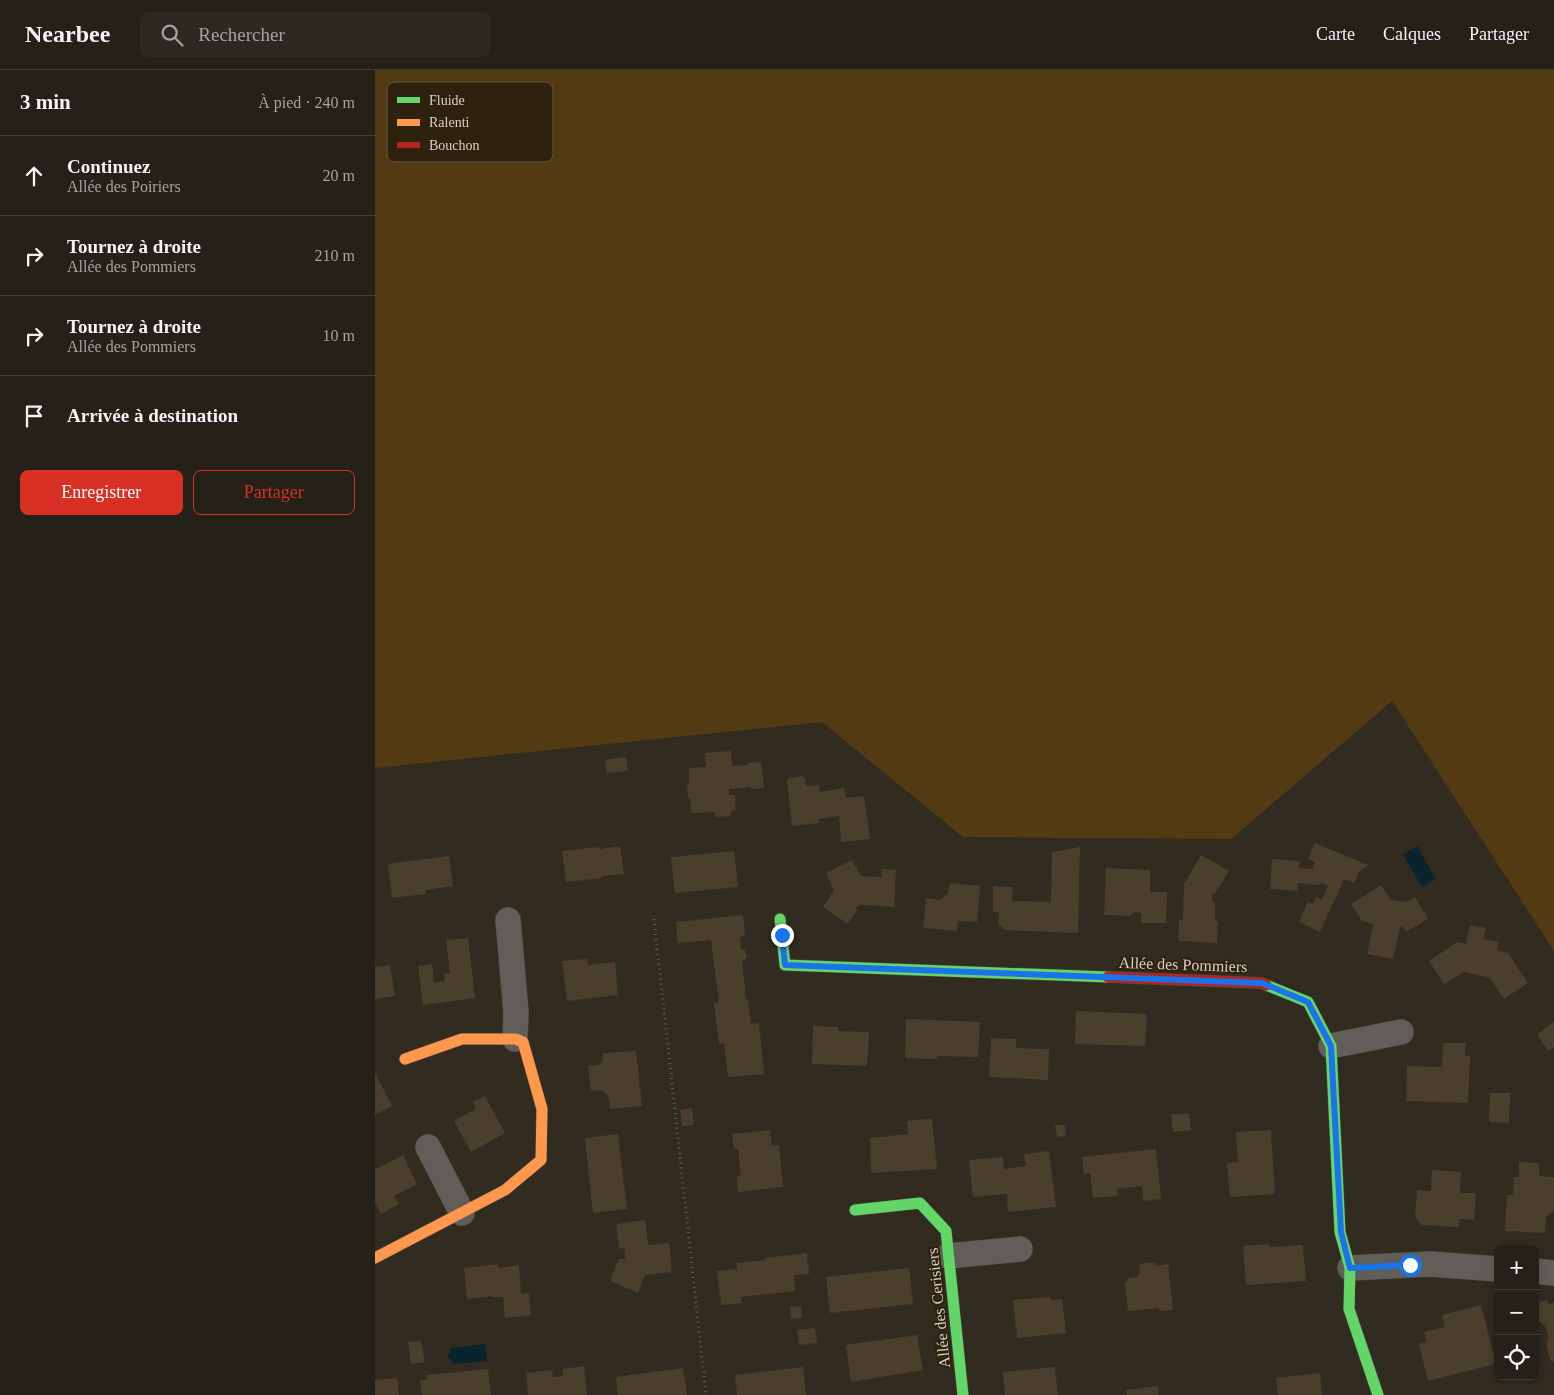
<!DOCTYPE html>
<html lang="fr">
<meta charset="utf-8">
<style>
:root{--surface:#252018;--page:#2d2821;--text:#f1f3f6;--muted:#a3a3a2;--line:#423e37;--accent:#d93025}
body{margin:0;font-family:Georgia,serif;background:var(--page);color:var(--text)}
.controls{position:absolute;right:15px;bottom:15px;display:grid;overflow:hidden;border-radius:8px;box-shadow:0 2px 8px #0003}
.controls button{width:45px;height:45px;display:grid;place-items:center;padding:0;border:0;border-bottom:1px solid var(--line);background:var(--surface);color:var(--text);font:25px sans-serif}
.stop{position:absolute;width:15px;height:15px;margin:-11px;border:4px solid #1a73e8;border-radius:50%;background:#fff}
.stop.end{background:#1a73e8;border-color:#fff;box-shadow:0 1px 5px #0008}
.list{margin:0;padding:0;list-style:none}
h2{display:flex;justify-content:space-between;align-items:center;height:65px;margin:0;padding:0 20px;font-size:21px}
h2 small{font-size:16px;font-weight:400;color:var(--muted)}
.list li{display:grid;grid-template-columns:32px 1fr auto;gap:15px;align-items:center;box-sizing:border-box;height:80px;padding:0 20px;border-top:1px solid var(--line)}
.list b{display:block;font-size:19px;white-space:nowrap}
.list p{margin:0;font-size:16px;white-space:nowrap;color:var(--muted)}
.list em{font-size:16px;font-style:normal;color:var(--muted)}
.actions{display:flex;gap:10px;padding:15px 20px}
.actions a{flex:1;padding:11px 0;border:1px solid var(--accent);border-radius:8px;text-align:center;font-size:18px;color:var(--accent)}
.actions .main{background:var(--accent);color:#fff}
.icon{flex:none;width:28px;height:28px;fill:none;stroke:currentColor;stroke-width:2;stroke-linecap:round;stroke-linejoin:round}
.map{position:relative;flex:none;width:1179px;height:1325px;overflow:hidden}
header{display:flex;align-items:center;gap:30px;box-sizing:border-box;height:70px;padding:0 25px;background:var(--surface);border-bottom:1px solid var(--line)}
header strong{font-size:24px}
nav{display:flex;gap:28px;margin-inline-start:auto;font-size:18px}
.search{width:350px;height:45px;background:var(--page);display:flex;align-items:center;gap:12px;box-sizing:border-box;padding:0 18px;border-radius:8px;color:var(--muted);font-size:19px}
main{display:flex}
aside{flex:1;background:var(--surface)}
.map>svg:first-child{display:block}
.green{fill:#523a12}
.water{fill:#09242c}
.building{fill:#4a3f2d}
.lines{fill:none;stroke-linecap:round;stroke-linejoin:round}
.street-casing{stroke:#4e4840;stroke-width:26}
.fast-casing{stroke:#4e4840;stroke-width:12}
.slow-casing{stroke:#4e4840;stroke-width:12}
.jam-casing{stroke:#4e4840;stroke-width:12}
.path{stroke:#615f5a;stroke-width:3;stroke-dasharray:1 4;stroke-linecap:butt}
.street{stroke:#615d59;stroke-width:25}
.fast{stroke:#63d668;stroke-width:11}
.slow{stroke:#ff974d;stroke-width:11}
.jam{stroke:#b3261e;stroke-width:11}
.route{stroke:#1a73e8;stroke-width:6}
.labels{text-anchor:middle;stroke-width:4;stroke-linejoin:round;paint-order:stroke}
.street-label{font-size:16px;fill:#d9d1c6;stroke:#2e220f}
.key{fill:#2e220f;stroke:#615746;stroke-width:1}
.key-label{font-size:14px;fill:#d9d1c6}
</style>
<header>
<strong>Nearbee</strong>
<div class="search"><svg class="icon" aria-label="search" viewBox="0 0 24 24"><circle cx="10" cy="10" r="6"/><path d="M15 15l6 6"/></svg>Rechercher</div>
<nav><a>Carte</a><a>Calques</a><a>Partager</a></nav>
</header>
<main>
<aside>
<h2>3 min<small>À pied · 240 m</small></h2>
<ul class="list">
<li><svg class="icon" aria-label="ahead" viewBox="0 0 24 24"><path d="M12 20V5M6 11l6-6 6 6"/></svg><div><b>Continuez</b><p>Allée des Poiriers</p></div><em>20 m</em></li>
<li><svg class="icon" aria-label="right" viewBox="0 0 24 24"><path d="M7 20v-9h11M14 6l5 5-5 5"/></svg><div><b>Tournez à droite</b><p>Allée des Pommiers</p></div><em>210 m</em></li>
<li><svg class="icon" aria-label="right" viewBox="0 0 24 24"><path d="M7 20v-9h11M14 6l5 5-5 5"/></svg><div><b>Tournez à droite</b><p>Allée des Pommiers</p></div><em>10 m</em></li>
<li><svg class="icon" aria-label="arrive" viewBox="0 0 24 24"><path d="M6 21V4h12l-3 4 3 4H6"/></svg><div><b>Arrivée à destination</b></div></li>
</ul>
<div class="actions"><a class="main">Enregistrer</a><a>Partager</a></div>
</aside>
<div class="map">
<svg width="1179" height="1325" viewBox="0 0 1179 1325">
<rect width="100%" height="100%" fill="#312b20"/>
<path class="green" d="M0,0H1179V881L1017,631L856,769L588,767L447,652L0,698Z"/>
<path class="water" d="M1042,776L1061,809L1047,817L1028,785Z
M110,1274L112,1291L78,1294L77,1291L73,1288V1283L76,1282V1278Z"/>
<path class="building" d="M356,681L357,696L373,695V693L386,692L389,718L376,719V717L354,719V725H360L361,740L356,741V746L340,747V742L316,743L315,728L313,729L312,713H314V698L331,697L330,683Z
M251,687L253,701L232,703L230,690Z
M427,706L430,709L431,716L444,715L445,722L469,718L471,728L489,726L495,769L466,772L464,746L444,749V753L417,756L412,711L414,708Z
M940,773L993,795L984,802L979,813L969,809L945,862L924,852L933,832L938,834L941,827L947,830L953,816L946,813L945,815L923,813V821L895,819L897,789L925,791L924,798L937,799L940,792L933,789Z
M245,776L249,804L227,806V808L191,812L187,781L224,777V779Z
M705,777L703,863L630,860L623,853L624,842H618V816L638,817L637,831L676,832L677,782Z
M359,781L363,817L300,823L296,787Z
M826,785L854,801L840,824H837V832H840V851H843L842,873L803,871L804,850H808L809,814Z
M74,786L78,816L50,820V824L17,828L13,794Z
M477,790L486,806L507,807V799L521,800L519,837L488,835L487,834L480,838L482,840L473,854L448,837L459,820L451,803Z
M731,798L775,800V822H792L791,853H766V843L759,842L755,846L729,845Z
M575,813L605,816L602,852L583,851L582,861L548,858L551,828L565,830L573,823Z
M1006,815L1016,830L1031,832L1040,827L1053,849L1031,862L1027,855L1025,858L1018,889L992,884L998,854L987,851L976,834Z
M368,845L370,866L365,867L366,880L370,879L372,889L367,890L371,929H373L376,954L384,953L389,1004L353,1007L349,973L344,974L339,933L344,932L336,870L303,873L301,852Z
M1095,855L1111,858L1108,869L1124,872L1122,880L1133,883L1153,913L1129,929L1115,908L1089,902L1069,914L1054,891L1082,872L1091,874Z
M93,868L100,928L48,935L43,896L57,894L59,913L70,911L69,904L75,903L71,870Z
M212,889L213,895L240,892L243,925L192,931L187,891Z
M15,895L20,926L0,929V897Z
M701,941L772,944L770,976L700,974Z
M531,949L605,952L603,987L562,986V989L530,988Z
M1179,952V977L1173,981L1162,964Z
M438,956L463,957V961L494,962L492,996L437,994Z
M616,968L641,969V978L674,979L673,1010L614,1007Z
M1068,973H1091L1090,986H1095L1093,1033L1031,1031L1032,996L1067,997Z
M261,981L267,1036L235,1039L234,1028L227,1020L216,1021L213,996L224,995L228,989V983Z
M0,1003L17,1036L0,1045Z
M1115,1023H1135L1134,1053L1114,1052Z
M110,1026L130,1063L96,1082L79,1051L101,1039L98,1032Z
M317,1038L319,1055L307,1056L305,1040Z
M796,1044H814L816,1060L798,1062Z
M553,1049H557L562,1099L496,1103L495,1068L533,1064L532,1051Z
M680,1055H690L691,1066L682,1067Z
M395,1060L397,1076L404,1075L408,1117L363,1122L362,1106H366L363,1079H359L357,1064Z
M896,1060L900,1124L855,1127L852,1093L863,1092L861,1062Z
M243,1064L252,1139L218,1143L210,1068Z
M781,1079L786,1129L768,1131L767,1116L742,1119L743,1126L718,1128L715,1103L709,1104L707,1087Z
M674,1081L681,1137L633,1142L632,1124L598,1127L594,1090L628,1087L629,1099L651,1096L649,1084Z
M28,1085L42,1114L19,1126L24,1134L6,1144L0,1132V1099Z
M1144,1092L1164,1093V1106L1179,1107V1141L1171,1147L1170,1163L1130,1161L1132,1125H1138L1139,1107H1144Z
M1057,1100L1086,1102L1085,1123H1101L1099,1150L1084,1149V1157L1064,1156L1047,1155L1040,1147L1042,1120L1056,1121Z
M270,1150L273,1175L294,1173L297,1202L270,1205L263,1223L235,1211L244,1189H250L249,1178L244,1179L241,1154Z
M894,1174V1177L928,1175L931,1211L871,1215L868,1176Z
M432,1183L434,1204L419,1205L420,1221L366,1227L367,1233L346,1235L342,1201L362,1199L361,1193L391,1190L390,1188Z
M780,1192L781,1196L793,1194L798,1240L784,1241V1238L753,1241L750,1213L754,1208L762,1207L765,1203L764,1194Z
M123,1194V1198L144,1195L146,1224L154,1223L156,1245L130,1248L128,1227H118L117,1226L92,1229L89,1198Z
M534,1198L538,1234L455,1243L451,1207Z
M675,1227L676,1230L687,1229L691,1263L642,1268L638,1230Z
M1172,1230L1173,1234L1179,1233V1292L1175,1290L1171,1273L1174,1268L1170,1255L1164,1252L1160,1253V1233Z
M1106,1235L1121,1294L1053,1311L1044,1274L1052,1272L1049,1262L1070,1257L1067,1245Z
M426,1236L427,1248L416,1249L415,1237Z
M440,1258L442,1273L424,1275L422,1260Z
M542,1265L548,1300L476,1312L471,1275Z
M46,1271L50,1292L36,1294L33,1272Z
M209,1296L212,1325H153L151,1303L177,1300L178,1307L188,1306V1299Z
M428,1297L431,1325H362L360,1305Z
M680,1297L683,1325H630L628,1302Z
M308,1298L312,1325H243L241,1307Z
M113,1299L116,1325H47L45,1310H52L51,1305Z
M945,1303L947,1325H903L901,1308Z
M22,1308L24,1325H0V1310Z
M783,1316V1325H752L751,1320Z"/>
<g class="lines">
<defs>
<path id="street" d="M133,850L141,942L140,969
M956,976L1026,962
M53,1077L87,1143
M573,1186L645,1179
M975,1198L1055,1194L1123,1199
M1160,1201L1179,1203"/>
<path id="fast" d="M405,849L410,895L733,907
M891,915L933,932L956,976L965,1162L975,1198L974,1239L1003,1325
M480,1140L545,1133L571,1161L588,1325"/>
<path id="slow" d="M0,1188L130,1120L166,1090L167,1039L148,972L140,969H87L30,989"/>
<path id="jam" d="M733,907L887,913L891,915"/>
</defs>
<use href="#street" class="street-casing"/>
<use href="#fast" class="fast-casing"/>
<use href="#slow" class="slow-casing"/>
<use href="#jam" class="jam-casing"/>
<path class="path" d="M279,849L331,1325"/>
<use href="#street" class="street"/>
<use href="#fast" class="fast"/>
<use href="#slow" class="slow"/>
<use href="#jam" class="jam"/>
</g>
<g class="lines">
<path class="route" d="M407,865L410,895L887,913L933,932L956,976L966,1162L975,1198L1035,1195"/>
</g>
<g class="labels">
<g class="street-label">
<text transform="translate(808 894) rotate(2)" y="6">Allée des Pommiers</text>
<text transform="translate(563 1238) rotate(-96)" y="6">Allée des Cerisiers</text>
</g>
</g>
<rect x="12" y="12" width="166" height="80" rx="8" class="key"/>
<rect x="22" y="27" width="23" height="6" fill="#63d668"/>
<rect x="22" y="49" width="23" height="7" fill="#ff974d"/>
<rect x="22" y="72" width="23" height="6" fill="#b3261e"/>
<g class="key-label">
<text x="54" y="35">Fluide</text>
<text x="54" y="57">Ralenti</text>
<text x="54" y="80">Bouchon</text>
</g>
</svg>
<div class="controls">
<button>+</button>
<button>−</button>
<button><svg class="icon" aria-label="locate" viewBox="0 0 24 24"><circle cx="12" cy="12" r="6"/><path d="M12 2v4M12 18v4M2 12h4M18 12h4"/></svg></button>
</div>
<div class="stop" style="left:1035px;top:1195px"></div>
<div class="stop end" style="left:407px;top:865px"></div>
</div>
</main>
